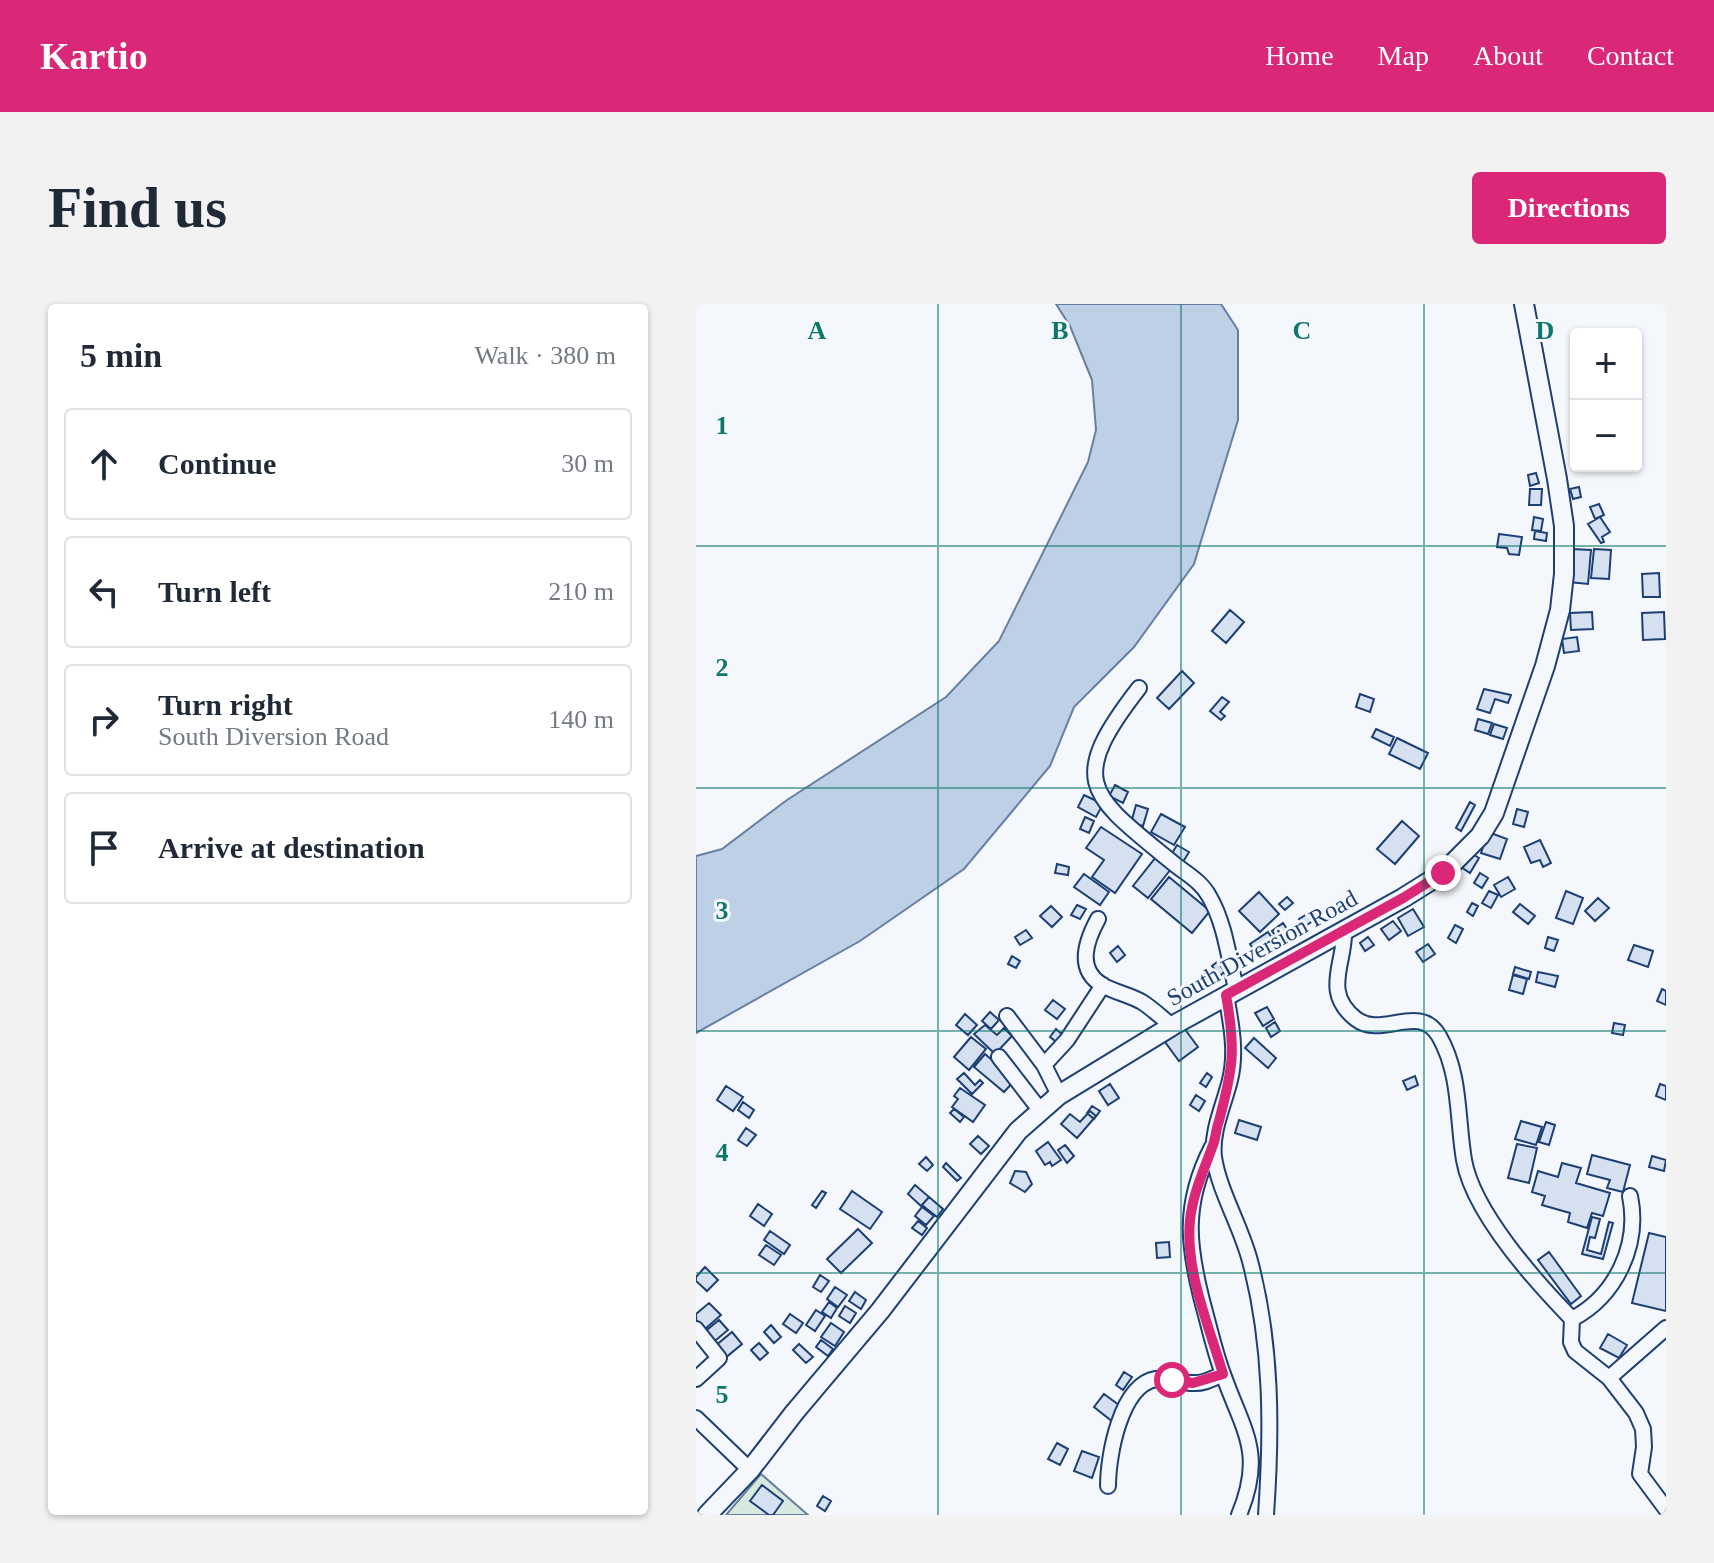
<!DOCTYPE html>
<meta charset="utf-8">
<style>
:root{--surface:#fff;--page:#f2f2f3;--text:#1f2937;--muted:#747a83;--line:#e0e1e3;--accent:#db2777}
body{margin:0;font-family:Georgia,serif;background:var(--page);color:var(--text)}
.controls{position:absolute;right:24px;top:24px;display:grid;overflow:hidden;border-radius:8px;box-shadow:0 2px 6px #0004}
.controls button{width:72px;height:72px;display:grid;place-items:center;padding:0;border:0;border-bottom:2px solid var(--line);background:var(--surface);color:var(--text);font:40px sans-serif}
.stop{position:absolute;width:24px;height:24px;margin:-18px;border:6px solid #db2777;border-radius:50%;background:#fff}
.stop.end{background:#db2777;border-color:#fff;box-shadow:0 2px 8px #0008}
.list{margin:0;padding:0;list-style:none}
h2{display:flex;justify-content:space-between;align-items:center;height:104px;margin:0;padding:0 32px;font-size:34px}
h2 small{font-size:26px;font-weight:400;color:var(--muted)}
.list li{display:grid;grid-template-columns:52px 1fr auto;gap:24px;align-items:center;box-sizing:border-box;height:112px;margin:0 16px 16px;padding:0 16px;border:2px solid var(--line);border-radius:8px}
.list b{display:block;font-size:30px;white-space:nowrap}
.list p{margin:0;font-size:26px;white-space:nowrap;color:var(--muted)}
.list em{font-size:26px;font-style:normal;color:var(--muted)}
.icon{flex:none;width:44px;height:44px;fill:none;stroke:currentColor;stroke-width:2;stroke-linecap:round;stroke-linejoin:round}
.map{position:relative;flex:none;width:970px;height:1211px;overflow:hidden;border-radius:8px}
header{display:flex;align-items:center;gap:48px;box-sizing:border-box;height:112px;padding:0 40px;background:var(--accent);color:#fff}
header strong{font-size:38px}
nav{display:flex;gap:44px;margin-inline-start:auto;font-size:28px}
.intro{display:flex;align-items:center;justify-content:space-between;box-sizing:border-box;height:192px;padding:0 48px}
h1{margin:0;font-size:56px}
.button{padding:20px 36px;border-radius:8px;background:var(--accent);color:#fff;font-size:28px;font-weight:700}
main{display:flex;gap:48px;padding:0 48px}
aside{flex:1;background:var(--surface);border-radius:8px;box-shadow:0 2px 6px #0004}
.map>svg:first-child{display:block}
.green{fill:#d7e8df;stroke:#687fa3;stroke-width:2}
.water{fill:#bed0e5;stroke:#687fa3;stroke-width:2}
.building{fill:#d5e0f0;stroke:#1d3f73;stroke-width:2}
.lines{fill:none;stroke-linecap:round;stroke-linejoin:round}
.minor-casing{stroke:#1d3f73;stroke-width:18}
.major-casing{stroke:#1d3f73;stroke-width:22}
.minor{stroke:#f4f7fb;stroke-width:14}
.major{stroke:#f4f7fb;stroke-width:18}
.route{stroke:#db2777;stroke-width:10}
.grid{fill:none;stroke:#0f766e;stroke-width:2;stroke-opacity:0.55}
.labels{text-anchor:middle;stroke-width:6;stroke-linejoin:round;paint-order:stroke}
.street-label{font-size:24px;fill:#1d3f73;stroke:#f4f7fb}
.grid-label{font-size:26px;text-anchor:middle;font-weight:bold;fill:#0f766e;stroke:#f4f7fb;stroke-width:6;stroke-linejoin:round;paint-order:stroke}
</style>
<header>
<strong>Kartio</strong>
<nav><a>Home</a><a>Map</a><a>About</a><a>Contact</a></nav>
</header>
<div class="intro"><h1>Find us</h1><a class="button">Directions</a></div>
<main>
<aside>
<h2>5 min<small>Walk · 380 m</small></h2>
<ul class="list">
<li><svg class="icon" aria-label="ahead" viewBox="0 0 24 24"><path d="M12 20V5M6 11l6-6 6 6"/></svg><div><b>Continue</b></div><em>30 m</em></li>
<li><svg class="icon" aria-label="left" viewBox="0 0 24 24"><path d="M17 20v-9H6M10 6l-5 5 5 5"/></svg><div><b>Turn left</b></div><em>210 m</em></li>
<li><svg class="icon" aria-label="right" viewBox="0 0 24 24"><path d="M7 20v-9h11M14 6l5 5-5 5"/></svg><div><b>Turn right</b><p>South Diversion Road</p></div><em>140 m</em></li>
<li><svg class="icon" aria-label="arrive" viewBox="0 0 24 24"><path d="M6 21V4h12l-3 4 3 4H6"/></svg><div><b>Arrive at destination</b></div></li>
</ul>
</aside>
<div class="map">
<svg width="970" height="1211" viewBox="0 0 970 1211">
<rect width="100%" height="100%" fill="#f4f7fb"/>
<path class="green" d="M65,1170L112,1211H30Z"/>
<path class="water" d="M360,0H525L542,26V116L498,260L438,343L378,403L354,462L268,565L164,637L0,729V552L26,545L91,496L250,393L303,337L392,158L400,126L396,76L374,22Z"/>
<path class="building" d="M840,169L843,179L834,182L832,171Z
M883,183L885,193L877,195L874,185Z
M834,185H846L845,201H833Z
M903,200L908,211L899,215L894,203Z
M838,213L847,215L845,227L836,226Z
M904,213L914,228L906,233L908,238L905,239L892,220Z
M839,227L851,229L850,237L838,235Z
M803,230L826,233L823,251L813,250L811,244L801,243Z
M876,245L895,246L892,280L873,278Z
M898,245L915,246L913,275L895,274Z
M963,269L964,293H947L946,270Z
M534,306L548,318L530,339L516,327Z
M896,308L897,325L875,326L874,309Z
M968,308L969,335L947,336L946,309Z
M881,333L883,347L868,349L866,335Z
M486,367L498,379L473,405L461,394Z
M788,385L815,391L812,399L799,395L794,409L781,405Z
M664,390L678,395L674,408L660,403Z
M526,393L533,398L524,408L529,412L525,416L514,407Z
M782,415L796,419L792,430L779,426Z
M798,420L811,424L807,435L794,431Z
M680,425L698,433L694,442L676,433Z
M701,434L732,449L724,465L693,450Z
M419,481L432,488L427,499L413,492Z
M388,491L407,500L400,513L382,503Z
M774,498L779,501L765,527L760,524Z
M440,501L452,505L447,522L435,519Z
M821,505L832,508L828,523L817,520Z
M465,510L489,523L478,541L455,528Z
M389,513L398,517L393,529L384,525Z
M706,517L723,532L699,560L681,545Z
M405,523L446,550L419,589L396,573L408,556L390,544Z
M792,528L811,535L804,555L785,549Z
M844,536L855,559L847,563L844,556L835,559L828,543Z
M481,541L493,548L487,558L475,551Z
M775,549L783,554L774,569L765,563Z
M460,553L475,565L452,594L437,582Z
M361,560L373,563L372,571L359,569Z
M784,569L792,574L786,584L778,579Z
M388,570L413,588L404,601L378,583Z
M473,573L514,607L496,629L455,595Z
M812,573L819,585L805,593L798,581Z
M793,587L802,591L795,604L786,599Z
M870,587L887,594L877,620L860,614Z
M563,588L583,610L564,628L543,607Z
M591,593L597,599L589,606L583,600Z
M902,594L913,604L899,617L889,607Z
M776,599L782,602L777,612L771,608Z
M824,600L839,612L832,620L817,608Z
M381,601L390,605L384,615L375,611Z
M355,602L366,613L356,623L344,612Z
M717,605L728,623L712,632L702,614Z
M616,607L621,614L608,623L603,615Z
M697,617L705,627L693,636L685,625Z
M587,619L595,631L584,638L576,627Z
M759,621L767,625L760,639L752,634Z
M330,626L336,634L324,641L319,633Z
M572,628L580,640L562,652L554,640Z
M672,633L678,641L669,647L664,639Z
M852,633L862,636L858,647L849,644Z
M732,640L739,650L727,658L720,648Z
M938,641L957,647L952,663L932,656Z
M422,642L429,651L421,658L414,649Z
M316,652L324,657L320,664L312,660Z
M521,658L529,667L524,672L516,662Z
M819,663L835,668L833,675L817,670Z
M842,668L862,672L859,683L840,678Z
M817,671L831,675L827,690L813,686Z
M966,685L970,687V701L961,697Z
M357,696L369,705L361,715L349,706Z
M571,703L578,715L567,722L559,709Z
M294,708L303,716L295,725L286,717Z
M269,710L281,721L272,731L260,721Z
M579,718L584,727L575,733L570,724Z
M918,719L929,721L927,731L916,729Z
M289,721L301,731L308,724L316,732L299,750L278,730Z
M488,724L502,743L483,757L469,738Z
M360,725L373,736L367,743L354,733Z
M275,733L290,745L273,766L258,753Z
M558,734L580,754L572,764L549,744Z
M289,750L319,776L308,788L278,763Z
M268,769L279,781L284,776L287,779L276,790L261,775Z
M511,769L516,773L510,783L504,779Z
M719,772L722,781L711,786L707,777Z
M414,780L423,794L412,801L403,787Z
M964,780L970,782V796L960,792Z
M30,782L47,793L37,807L21,796Z
M264,784L289,801L277,818L256,803L262,795L258,792Z
M500,791L509,797L503,807L494,801Z
M47,798L58,806L53,814L42,806Z
M396,802L404,807L398,815L391,809Z
M258,805L268,813L264,818L254,809Z
M394,807L400,812L381,834L365,820L374,810L384,818Z
M543,816L565,823L561,836L539,829Z
M825,817L846,823L840,841L819,835Z
M850,818L859,821L853,841L843,838Z
M50,824L60,831L51,842L42,836Z
M282,832L293,842L285,850L274,840Z
M352,838L365,856L356,862L354,858L349,861L340,847Z
M821,840L841,844L833,879L812,874Z
M369,841L378,852L371,859L362,846Z
M896,851L934,861L927,888L911,884L914,876L891,870Z
M956,852L970,856L968,867L953,863Z
M230,853L237,861L231,867L223,860Z
M250,859L265,874L261,877L247,863Z
M866,859L885,864L880,879L914,889L907,912L896,909L891,924L872,918L874,909L846,901L849,892L836,888L842,867L862,873Z
M319,867L330,868L336,880L329,888L314,879Z
M219,881L233,893L225,902L212,890Z
M126,887L130,889L120,904L116,901Z
M156,887L186,908L174,925L144,905Z
M233,893L247,905L241,913L226,901Z
M62,900L76,910L68,922L54,912Z
M226,903L238,912L230,921L219,912Z
M896,913L904,915L899,934L894,933L891,946L905,950L913,918L917,919L907,955L886,950Z
M222,917L231,924L226,931L216,924Z
M162,925L176,939L145,969L131,955Z
M74,927L94,941L88,950L68,936Z
M953,929L970,933V1007L936,999Z
M473,938L474,953L461,954L460,939Z
M70,941L85,951L78,961L63,951Z
M853,948L885,992L875,1000L842,956Z
M9,963L22,976L11,987L0,977V973Z
M124,971L133,977L125,988L117,983Z
M139,983L151,991L142,1003L131,995Z
M159,988L170,996L165,1005L153,997Z
M133,998L141,1004L135,1014L126,1008Z
M13,999L25,1011L1,1032L0,1010Z
M149,1002L160,1009L154,1019L143,1012Z
M120,1006L129,1012L119,1027L110,1021Z
M94,1010L107,1019L100,1029L87,1020Z
M23,1016L32,1026L8,1046L0,1035Z
M135,1019L148,1028L139,1042L125,1033Z
M75,1021L85,1033L78,1039L68,1028Z
M36,1028L46,1040L28,1055L18,1043Z
M912,1030L931,1041L923,1054L904,1044Z
M125,1036L137,1045L132,1052L120,1043Z
M63,1039L72,1049L64,1056L55,1046Z
M103,1040L117,1053L110,1059L97,1046Z
M428,1068L436,1073L427,1086L420,1081Z
M408,1090L427,1104L417,1118L398,1103Z
M361,1139L372,1145L364,1161L352,1155Z
M386,1147L403,1153L396,1174L378,1167Z
M66,1181L87,1197L77,1211H73L54,1197Z
M127,1192L135,1197L129,1207L121,1202Z"/>
<g class="lines">
<defs>
<path id="minor" d="M443,384C369,479 394,491 477,559C489,569 505,577 513,592C529,619 533,655 540,685
M402,615C390,637 380,665 406,681C418,688 434,691 446,698C457,705 466,714 476,722
M648,626C650,658 625,688 660,715C686,735 723,698 743,732C765,770 761,815 768,856C777,908 840,978 876,1015
M530,691C535,719 541,748 534,776C528,801 515,827 518,853C523,887 545,922 554,957C576,1040 576,1125 570,1211
M311,712L348,761L363,791
M303,753L344,806
M348,761L371,736L407,681
M516,843C486,901 492,944 508,1004C514,1026 519,1049 527,1070C547,1127 569,1148 543,1211
M876,1015L875,1038L879,1047L913,1074L940,1109L947,1125L948,1143L944,1170L970,1205
M876,1015C920,992 944,941 934,892
M0,1025L23,1054L0,1075
M913,1074L970,1024
M0,1114L54,1166
M412,1182C412,1153 424,1081 460,1075C472,1073 485,1079 497,1079C508,1080 517,1074 527,1070"/>
<path id="major" d="M11,1211L54,1166L98,1109L184,1007L322,827L363,791L476,722L707,594L747,569L784,532L798,509L849,362L864,306L868,270V222L861,175L828,0"/>
</defs>
<use href="#minor" class="minor-casing"/>
<use href="#major" class="major-casing"/>
<use href="#minor" class="minor"/>
<use href="#major" class="major"/>
</g>
<g class="lines">
<path class="route" d="M476,1076L497,1079L527,1070C513,1022 489,967 494,916C497,889 508,866 517,841C520,833 520,825 523,817C537,764 540,747 530,691L707,594L747,569"/>
</g>
<path class="grid" d="M242,0V1211M485,0V1211M728,0V1211M0,242H970M0,484H970M0,727H970M0,969H970"/>
<g class="labels">
<g class="street-label">
<text transform="translate(566 644) rotate(-29)" y="8">South Diversion Road</text>
</g>
</g>
<g class="grid-label">
<text x="121" y="35">A</text>
<text x="364" y="35">B</text>
<text x="606" y="35">C</text>
<text x="849" y="35">D</text>
<text x="26" y="130">1</text>
<text x="26" y="372">2</text>
<text x="26" y="615">3</text>
<text x="26" y="857">4</text>
<text x="26" y="1099">5</text>
</g>
</svg>
<div class="controls">
<button>+</button>
<button>−</button>
</div>
<div class="stop" style="left:476px;top:1076px"></div>
<div class="stop end" style="left:747px;top:569px"></div>
</div>
</main>
